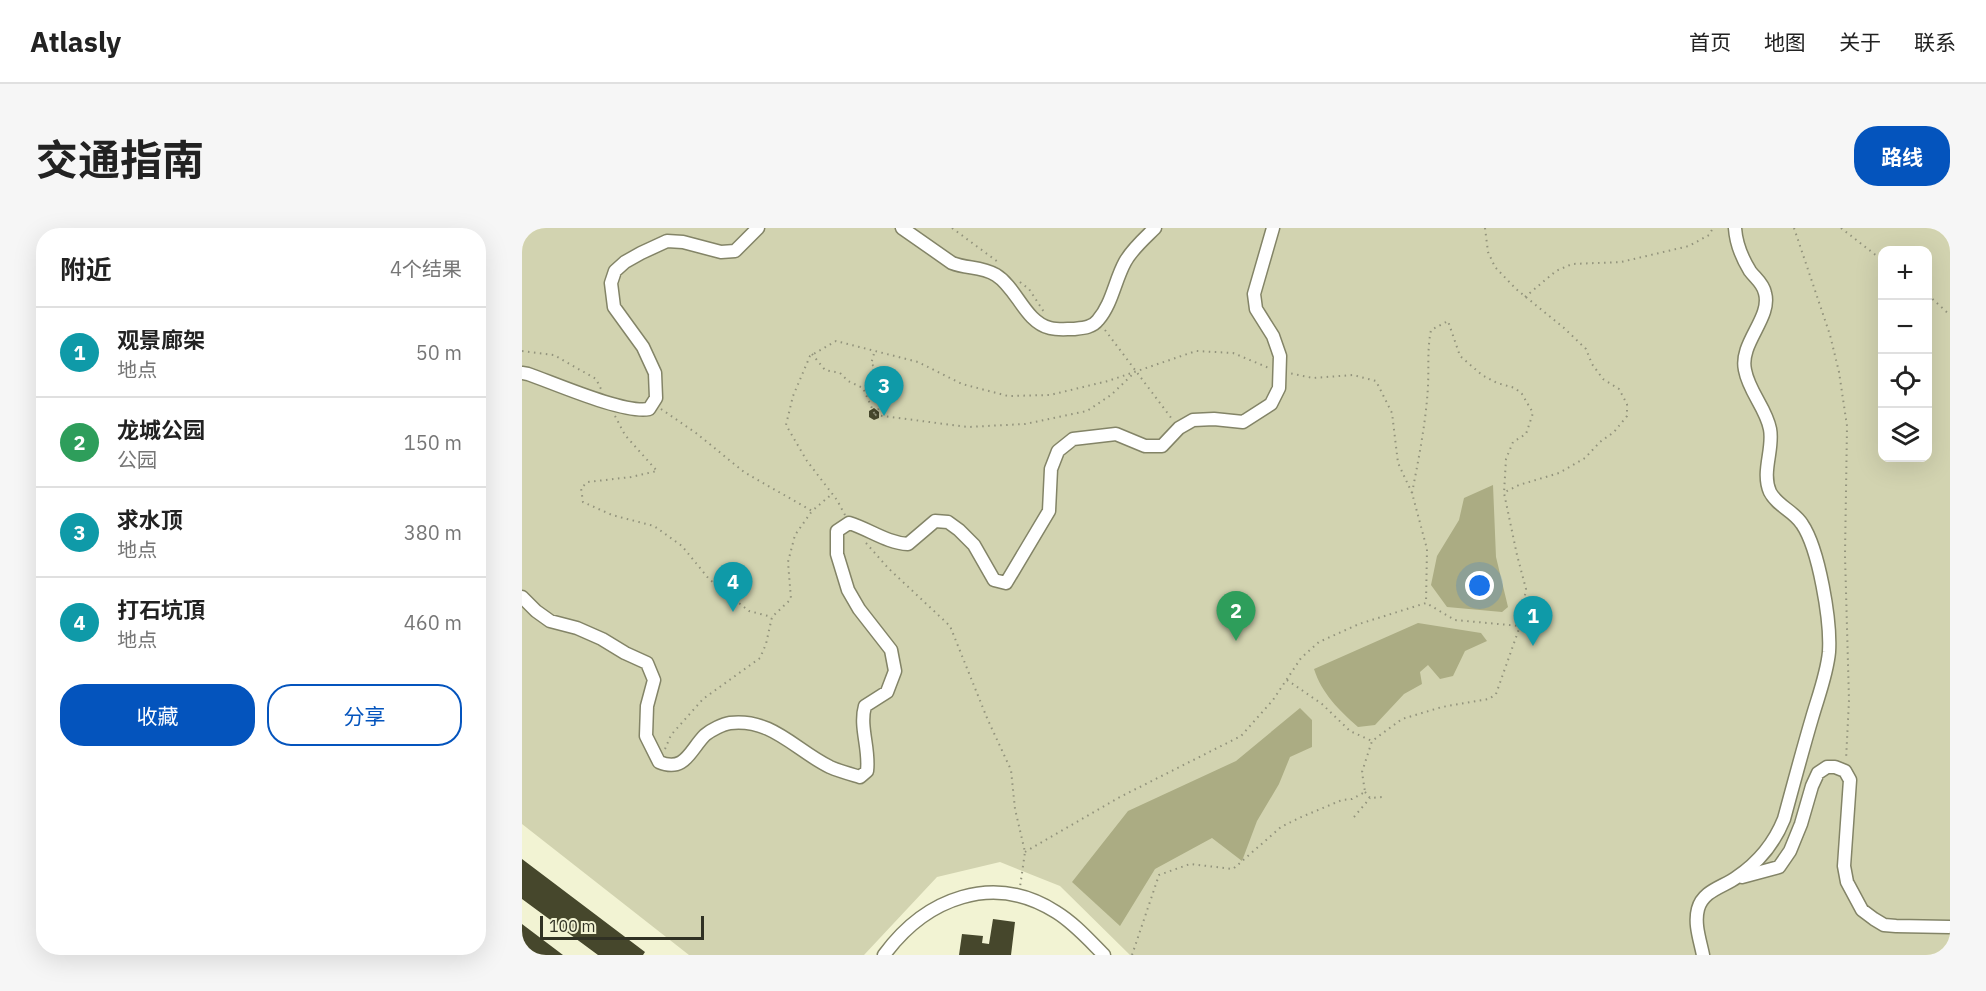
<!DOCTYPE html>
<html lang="zh">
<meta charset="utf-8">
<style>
:root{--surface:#fff;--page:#f6f6f6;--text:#222;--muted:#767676;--line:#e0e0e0;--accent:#0454bd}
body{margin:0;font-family:"IBM Plex Sans","Noto Sans SC",sans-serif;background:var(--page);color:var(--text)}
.controls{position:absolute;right:18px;top:18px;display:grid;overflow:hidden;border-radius:12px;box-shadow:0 6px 24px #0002}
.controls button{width:54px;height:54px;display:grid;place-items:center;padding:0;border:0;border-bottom:2px solid var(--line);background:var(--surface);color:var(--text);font:30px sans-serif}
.scale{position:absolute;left:18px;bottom:15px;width:164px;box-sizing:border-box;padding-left:6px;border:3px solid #303124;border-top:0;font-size:16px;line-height:21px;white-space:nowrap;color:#303124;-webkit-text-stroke:4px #f2f3d3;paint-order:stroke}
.you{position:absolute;left:958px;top:358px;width:21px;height:21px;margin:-15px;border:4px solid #fff;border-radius:50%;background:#1a73e8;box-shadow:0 0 0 9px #1a73e833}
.badge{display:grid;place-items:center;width:39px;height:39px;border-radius:50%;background:var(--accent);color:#fff;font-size:20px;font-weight:700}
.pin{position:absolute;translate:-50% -50px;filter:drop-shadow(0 2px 3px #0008)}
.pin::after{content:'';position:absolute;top:32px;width:21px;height:18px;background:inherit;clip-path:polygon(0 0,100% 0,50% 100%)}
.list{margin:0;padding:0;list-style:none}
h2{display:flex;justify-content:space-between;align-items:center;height:78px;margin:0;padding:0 24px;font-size:26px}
h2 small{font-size:20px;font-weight:400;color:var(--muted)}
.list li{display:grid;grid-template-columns:39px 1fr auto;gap:18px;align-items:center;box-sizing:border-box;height:90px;padding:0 24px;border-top:2px solid var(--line)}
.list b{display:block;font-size:22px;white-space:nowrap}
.list p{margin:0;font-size:20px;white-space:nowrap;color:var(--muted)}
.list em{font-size:20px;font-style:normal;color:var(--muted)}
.actions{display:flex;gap:12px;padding:18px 24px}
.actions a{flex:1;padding:14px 0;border:2px solid var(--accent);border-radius:24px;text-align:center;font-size:21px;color:var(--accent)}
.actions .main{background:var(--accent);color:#fff}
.icon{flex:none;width:33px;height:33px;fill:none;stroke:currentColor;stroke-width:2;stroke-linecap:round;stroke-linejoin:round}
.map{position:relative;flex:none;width:1428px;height:727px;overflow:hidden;border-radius:24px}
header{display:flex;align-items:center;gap:36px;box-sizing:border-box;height:84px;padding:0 30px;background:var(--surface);border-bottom:2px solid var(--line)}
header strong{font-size:28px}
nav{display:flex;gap:33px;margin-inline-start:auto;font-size:21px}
.intro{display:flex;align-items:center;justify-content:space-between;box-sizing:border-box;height:144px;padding:0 36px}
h1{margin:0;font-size:42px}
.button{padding:15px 27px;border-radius:24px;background:var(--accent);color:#fff;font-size:21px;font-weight:700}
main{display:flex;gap:36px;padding:0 36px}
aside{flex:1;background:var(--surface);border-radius:24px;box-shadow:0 6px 24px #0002}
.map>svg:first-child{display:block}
.green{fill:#d2d3b0;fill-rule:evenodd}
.water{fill:#abac83}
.building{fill:#46472c}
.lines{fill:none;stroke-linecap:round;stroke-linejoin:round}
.minor-casing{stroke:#838467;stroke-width:15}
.path{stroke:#92937c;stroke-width:2;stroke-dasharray:1.5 4.5;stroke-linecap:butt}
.minor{stroke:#fff;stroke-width:12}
</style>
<header>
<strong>Atlasly</strong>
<nav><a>首页</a><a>地图</a><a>关于</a><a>联系</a></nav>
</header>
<div class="intro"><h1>交通指南</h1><a class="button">路线</a></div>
<main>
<aside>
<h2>附近<small>4个结果</small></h2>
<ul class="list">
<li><span class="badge" style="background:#0f9aa8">1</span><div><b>观景廊架</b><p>地点</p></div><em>50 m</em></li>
<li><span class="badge" style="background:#2e9e5b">2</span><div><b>龙城公园</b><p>公园</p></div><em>150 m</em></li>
<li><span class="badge" style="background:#0f9aa8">3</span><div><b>求水顶</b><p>地点</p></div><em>380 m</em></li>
<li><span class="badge" style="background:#0f9aa8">4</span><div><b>打石坑頂</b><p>地点</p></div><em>460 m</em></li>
</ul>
<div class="actions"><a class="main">收藏</a><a>分享</a></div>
</aside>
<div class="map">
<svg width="1428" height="727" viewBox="0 0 1428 727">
<rect width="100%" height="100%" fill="#f2f3d3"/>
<path class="green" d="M0,0H1428V727H608L538,658L478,634L415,649L342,727H167L0,596ZM1360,22H1406V230H1360Z"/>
<path class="water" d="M971,257L974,329L986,379L980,384L925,379L909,357L915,328L937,292L942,270Z
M896,395L959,405L965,413L943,423L931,448L918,451L906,437L898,444L900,456L882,466L853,497L836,499C817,482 800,466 792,441Z
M778,480L790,492V519L768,529L757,556L735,593L720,633L690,610L633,641L598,698L550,654L606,583L714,533Z"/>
<path class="building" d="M352,180L357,184V190L352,192L347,189V183Z
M0,631L123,724L121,727H76L0,671Z
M471,691L493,694L489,727H437L440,706L461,708L460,715L467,716Z
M0,696L41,727H0Z"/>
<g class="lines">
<defs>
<path id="minor" d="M380,0L430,35C445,41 459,38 474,47C495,60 503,94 528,100C536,102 544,101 551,101C560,100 570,100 576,92C590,76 593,52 603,34C610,21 623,10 633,0
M0,145L6,146C32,155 102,186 127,181L134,170L133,145L121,119L92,79L89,55L93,43L103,34L119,25L145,13L161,14L199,24L213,23L236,0
M0,369L14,383L28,393L55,400L80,411L103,425L125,435L132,452L125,478L124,508L137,534C163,545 168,522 183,507C189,502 201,496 208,495C250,490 273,522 308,539C317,543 328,546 338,549L345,543C348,521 337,499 343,478L365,464L373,443L369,422L337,381L326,362L315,326V303L327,295C347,301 365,315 386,316L413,293L426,294L437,302L452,317L472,352L484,355L527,283L529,241L536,223L551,211L594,206L623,218H640L657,200L671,192L692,191L721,194L749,176L757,160L758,128L751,108L734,81L732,66L751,0
M1220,649L1257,639L1268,623L1279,596L1290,558L1296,545L1305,539H1313L1323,543L1328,552L1322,638L1325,654L1340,682L1352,691L1362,697L1374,698L1428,699
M362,727C404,670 471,644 534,684C552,695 567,712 582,727
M1181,727C1178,712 1172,696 1176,681C1181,662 1202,659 1215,649C1237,634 1252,616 1262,591C1271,558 1280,524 1290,490C1296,469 1305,446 1307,424C1309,393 1297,321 1280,296C1272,283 1255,278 1248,264C1239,244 1252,221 1248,201C1244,180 1227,164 1223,142C1217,115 1250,90 1243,65C1241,55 1233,50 1228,43C1220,30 1214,15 1213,0"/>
</defs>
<use href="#minor" class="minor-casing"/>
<path class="path" d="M430,0L476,34
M963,0L966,24L973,39L994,61L1042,100L1064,121L1070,136L1081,151L1097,161L1105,176V188L1092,204L1078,214L1063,230L1037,245L997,257L983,264
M1272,0L1308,107L1317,144L1325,198L1323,327L1327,472L1324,532
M1319,0L1360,32
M498,54L507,61L522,84
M1406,67L1428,87
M1003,69L1034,43L1050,36L1099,34L1167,18L1187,7L1191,0
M583,102L650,191
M0,123L32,127L74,151L79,161
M290,126L303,142L318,145L326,153L341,160L353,187
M139,181L174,205L222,244L290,283L310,266
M353,187L446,199L503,196L565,183L589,167L612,145
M353,187L368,161L363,146L349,136L353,122
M93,188L103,207L135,243L109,249L66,254L59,260L61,274L90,287L132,298L160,318L187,351L227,383L250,389
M890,265C897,229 904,194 906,158C907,138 905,122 909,102L926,93L938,128L960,147L975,155L993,160L1000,166L1011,185L1004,206L991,214L984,231L982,265L995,327L1004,361L998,398L933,392L904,375
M323,287L315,272L285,233L264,197L271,168L288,128L314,113L396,134L440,156L486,168L528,167L586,153L674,123L711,125L747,140
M344,315L366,340L428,398L465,490L489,542L493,581L503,624L498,659
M765,452L800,476L828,503L850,513
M143,521L149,507L181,471L238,430L244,416L250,389L269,371L266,334L273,307L290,283
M843,564L848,570L860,569
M832,589L848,570
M503,624L596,570L719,508L751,472L779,430L797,414L837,396L904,375L905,321L890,265L876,235L870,185L854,153L831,147L791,150L767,145
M610,727L637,647L668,636L711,641L759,599L777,590L820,572L830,571L843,564L840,544L850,513L880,491L920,479L967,471L974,466L998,398"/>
<use href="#minor" class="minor"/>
</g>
</svg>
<div class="controls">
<button>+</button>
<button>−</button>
<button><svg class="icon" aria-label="locate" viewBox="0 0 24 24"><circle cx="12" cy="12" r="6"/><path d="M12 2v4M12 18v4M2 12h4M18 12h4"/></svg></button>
<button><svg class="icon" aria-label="layers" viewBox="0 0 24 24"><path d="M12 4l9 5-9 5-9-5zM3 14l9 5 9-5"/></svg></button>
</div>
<div class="scale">100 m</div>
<div class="you"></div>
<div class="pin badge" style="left:1011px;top:418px;background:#0f9aa8">1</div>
<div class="pin badge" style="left:714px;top:413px;background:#2e9e5b">2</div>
<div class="pin badge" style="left:362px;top:188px;background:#0f9aa8">3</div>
<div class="pin badge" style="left:211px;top:384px;background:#0f9aa8">4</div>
</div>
</main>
